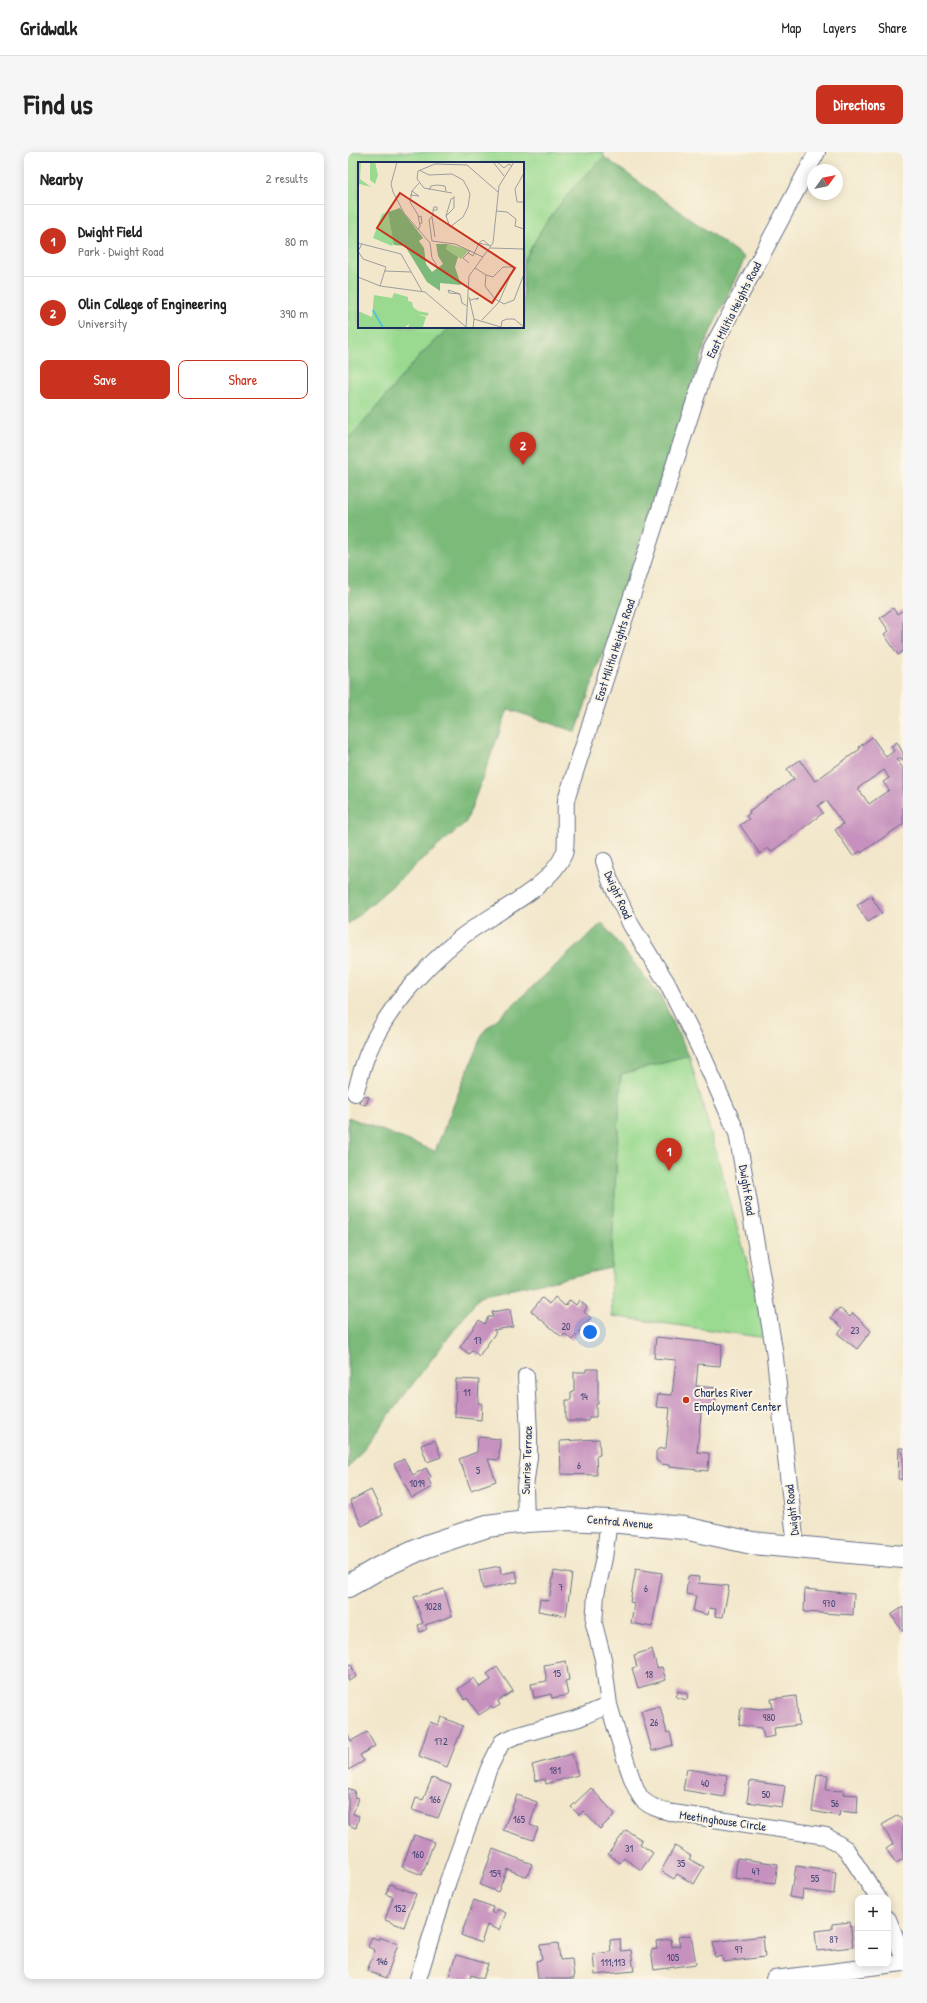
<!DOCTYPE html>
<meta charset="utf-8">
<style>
:root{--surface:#fff;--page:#f6f6f6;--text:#222;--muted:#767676;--line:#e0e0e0;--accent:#c8321e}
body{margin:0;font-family:"Patrick Hand",sans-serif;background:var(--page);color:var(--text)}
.controls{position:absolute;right:12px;bottom:12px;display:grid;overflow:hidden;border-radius:8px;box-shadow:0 2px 10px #0003}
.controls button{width:36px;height:36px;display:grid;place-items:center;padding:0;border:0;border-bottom:1px solid var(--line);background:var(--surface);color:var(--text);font:20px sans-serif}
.compass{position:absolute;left:459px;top:12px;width:36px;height:36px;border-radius:50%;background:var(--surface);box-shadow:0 2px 10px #0003;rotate:57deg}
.you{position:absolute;left:242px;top:1180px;width:14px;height:14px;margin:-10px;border:3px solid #fff;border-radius:50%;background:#1a73e8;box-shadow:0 0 0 6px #1a73e833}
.badge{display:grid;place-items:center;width:26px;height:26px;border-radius:50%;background:var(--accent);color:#fff;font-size:13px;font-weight:700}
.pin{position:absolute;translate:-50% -33px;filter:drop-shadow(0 1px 2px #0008)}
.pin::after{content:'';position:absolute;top:21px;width:14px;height:12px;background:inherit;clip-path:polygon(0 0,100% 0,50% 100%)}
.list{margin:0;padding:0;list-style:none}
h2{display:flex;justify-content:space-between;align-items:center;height:52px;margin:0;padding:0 16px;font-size:17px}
h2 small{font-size:13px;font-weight:400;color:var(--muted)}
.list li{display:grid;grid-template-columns:26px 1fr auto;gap:12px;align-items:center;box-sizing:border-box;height:72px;padding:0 16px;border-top:1px solid var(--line)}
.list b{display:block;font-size:15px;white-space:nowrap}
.list p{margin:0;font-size:13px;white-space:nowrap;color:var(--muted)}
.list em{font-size:13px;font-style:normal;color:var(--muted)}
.actions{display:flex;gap:8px;padding:12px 16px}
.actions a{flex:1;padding:9px 0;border:1px solid var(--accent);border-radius:8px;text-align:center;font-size:14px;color:var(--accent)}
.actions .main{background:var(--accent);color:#fff}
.map{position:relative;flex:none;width:555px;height:1827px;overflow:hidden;border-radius:8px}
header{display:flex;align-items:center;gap:24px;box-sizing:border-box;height:56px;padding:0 20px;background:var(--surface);border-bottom:1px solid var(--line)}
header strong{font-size:19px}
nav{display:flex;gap:22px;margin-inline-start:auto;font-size:14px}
.intro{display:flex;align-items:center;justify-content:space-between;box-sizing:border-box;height:96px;padding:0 24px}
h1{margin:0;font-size:28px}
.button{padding:10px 18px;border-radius:8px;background:var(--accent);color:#fff;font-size:14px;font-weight:700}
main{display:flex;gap:24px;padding:0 24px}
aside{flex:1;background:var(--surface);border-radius:8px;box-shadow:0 2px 10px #0003}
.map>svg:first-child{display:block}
.green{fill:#9ada90;stroke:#5a8477}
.forest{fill:#7bba7a;stroke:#4b746c}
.building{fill:#c691be;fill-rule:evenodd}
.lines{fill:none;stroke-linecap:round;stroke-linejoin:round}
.minor-casing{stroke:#666f84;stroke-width:18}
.secondary-casing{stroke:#666f84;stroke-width:24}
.minor{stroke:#fff;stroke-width:16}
.secondary{stroke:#fff;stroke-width:22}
.poi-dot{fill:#c8321e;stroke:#fcf5e5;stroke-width:1.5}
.labels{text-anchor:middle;stroke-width:4;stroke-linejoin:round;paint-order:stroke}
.number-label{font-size:10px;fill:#464876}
.street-label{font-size:12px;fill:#1b2f5e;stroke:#fcf5e5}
.poi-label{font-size:12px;fill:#1b2f5e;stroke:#fcf5e5;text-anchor:start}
.inset-river{fill:none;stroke:#57c2d3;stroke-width:2}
.inset-road{fill:none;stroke:#9c9d9f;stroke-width:1}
.view{fill:#c8321e;fill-opacity:0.15;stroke:#c8321e;stroke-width:2}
.inset-edge{fill:none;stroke:#1b2f5e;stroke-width:2}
</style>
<header>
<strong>Gridwalk</strong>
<nav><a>Map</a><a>Layers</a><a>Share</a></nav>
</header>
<div class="intro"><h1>Find us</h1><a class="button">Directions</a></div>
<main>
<aside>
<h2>Nearby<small>2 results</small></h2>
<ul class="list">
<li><span class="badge">1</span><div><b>Dwight Field</b><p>Park · Dwight Road</p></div><em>80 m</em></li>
<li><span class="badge">2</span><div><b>Olin College of Engineering</b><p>University</p></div><em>390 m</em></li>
</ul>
<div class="actions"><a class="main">Save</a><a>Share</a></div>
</aside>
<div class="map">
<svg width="555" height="1827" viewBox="0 0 555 1827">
<rect width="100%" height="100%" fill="#fcf5e5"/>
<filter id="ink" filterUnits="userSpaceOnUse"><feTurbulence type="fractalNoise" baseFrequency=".025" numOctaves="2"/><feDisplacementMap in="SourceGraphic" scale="8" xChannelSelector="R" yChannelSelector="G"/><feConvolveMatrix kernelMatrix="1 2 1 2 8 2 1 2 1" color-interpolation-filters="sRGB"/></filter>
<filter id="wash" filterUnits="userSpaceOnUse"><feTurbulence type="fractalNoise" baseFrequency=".012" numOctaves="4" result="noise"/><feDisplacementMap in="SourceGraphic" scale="16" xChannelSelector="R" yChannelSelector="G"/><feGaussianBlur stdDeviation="0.9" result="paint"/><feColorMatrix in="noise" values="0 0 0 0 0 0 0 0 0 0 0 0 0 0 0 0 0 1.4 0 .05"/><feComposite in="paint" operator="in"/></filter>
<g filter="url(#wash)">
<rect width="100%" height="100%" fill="#f2e7cb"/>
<path class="green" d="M0,0H255L256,5C222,37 195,70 175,111V11H11V175H103C63,205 36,252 0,287Z
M341,904L410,1149L418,1186L264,1164L263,1116L273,922Z"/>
<path class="forest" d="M256,5L397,106L360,185L228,580L160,557L118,670L0,772V444L3,437L0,432V287C36,252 63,205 103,175H175V111L196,73L225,36Z
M254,771L313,845L341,904L273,922L263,1116L132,1144L0,1317V965L87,999L135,880Z"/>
<g id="blocks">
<path class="building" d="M545,456L549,462L555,458V499L550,503L536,482L541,479L532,466Z
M524,585L538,605L546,599L543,594L549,590L555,601V608L552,606L549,608L555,616V672L513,701L512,699L505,704L487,678L495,672L478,648L470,654L475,661L423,700L420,696L412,702L392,673L401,667L398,664L402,661L401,659L446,627L439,617L452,608L467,629L512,597L511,595ZM536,618L541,626L535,630L541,638L521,652L510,636Z
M523,744L534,761L520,770L509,753Z
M13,943L21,945L18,953L11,951Z
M207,1145L217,1154L222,1148L228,1153L231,1148L239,1155L236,1160L243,1166L224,1188L217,1182L214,1185L183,1159L194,1146L202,1152Z
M491,1156L502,1165L505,1161L523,1179L509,1197L490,1182L495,1176L483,1166Z
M162,1157L165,1175L145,1178L148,1180L131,1204L124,1198L121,1202L112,1195L131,1168L136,1172L140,1165H145L144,1160Z
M308,1185L374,1192L372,1214L350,1212L348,1234L369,1236L367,1255L354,1253L349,1300L361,1301L360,1319L321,1315V1313L313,1312L308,1308V1300L310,1297L318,1296L322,1256L308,1255L310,1242L324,1243L328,1208L306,1206Z
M238,1217H250V1252H248V1265H241L240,1269H218V1248H223V1240L226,1239V1220H238Z
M108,1227L131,1228L130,1251L134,1252L133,1268L107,1265Z
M130,1285L152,1287L151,1308L140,1307L148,1329L123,1338L111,1307L129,1300Z
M251,1287L252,1303L248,1304L249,1323L213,1322L212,1289Z
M87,1288L93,1305L79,1310L73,1293Z
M551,1296H555V1327H550Z
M56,1307L65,1323L78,1316L83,1325L80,1326L84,1335L64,1346L46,1312Z
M23,1338L35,1363L14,1374L2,1349Z
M152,1414L153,1422L168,1419L170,1430L135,1437L131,1418Z
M288,1417L314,1421L304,1475L283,1471L286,1451L282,1450Z
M206,1419L224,1422L218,1464L190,1459L192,1447L201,1449Z
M340,1424L351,1425L350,1431L381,1434L375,1465L367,1464L368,1457L361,1456L360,1463L345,1459L348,1444L338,1442Z
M96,1437L104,1464L77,1473L79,1477L72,1480L70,1473L75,1471L66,1445Z
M457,1437L506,1442L505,1463L456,1460Z
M555,1455V1480L543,1463Z
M304,1497L309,1516L314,1515L318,1528L290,1536L284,1516L289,1515L286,1503Z
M218,1509L221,1528L217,1529L220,1543L204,1546L203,1542L186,1546L183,1532L199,1529L196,1513Z
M3,1512L8,1525L0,1529V1513Z
M149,1515L165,1539L150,1549L152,1553L145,1557L143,1555L131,1563L119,1546L117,1548L110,1537L126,1526L132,1535L143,1528L139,1522Z
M330,1539L340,1542L339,1548L328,1545Z
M448,1544L451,1573L426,1576L427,1584L416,1586L414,1576L391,1573L393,1555L411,1557L425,1556L423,1547Z
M312,1554L319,1581L322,1580L325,1593L304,1599L293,1559Z
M93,1565L115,1574L99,1615L71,1604L82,1570L90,1573Z
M19,1580L27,1594L12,1603L16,1609L0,1618V1583L3,1589Z
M224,1602L230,1623L198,1632L197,1627L188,1629L184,1613Z
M339,1617L379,1623L376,1645L335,1638Z
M469,1622L480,1623L478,1638L496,1639L495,1642L510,1643L509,1661L492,1659L491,1664L464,1659Z
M84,1626L103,1633L90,1666L64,1658L68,1646L75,1648Z
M402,1629L437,1634L434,1655L399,1650Z
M0,1636L7,1639L6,1645L10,1646L5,1662L11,1664L8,1676L0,1673Z
M243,1636L267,1662L252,1677L235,1659L231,1663L223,1655Z
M169,1643L189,1650L182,1673L190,1676L185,1688L155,1678Z
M550,1663L555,1670V1707L548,1711L538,1697L545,1692L534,1673Z
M278,1678L294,1688L292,1692L305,1701L293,1718L276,1706L272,1711L260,1702Z
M66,1683L86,1690L74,1723L54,1715Z
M327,1694L343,1704L341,1707L356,1715L346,1732L329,1722L326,1727L313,1719Z
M145,1697L184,1712L179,1725L159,1717L150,1740L132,1733Z
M389,1706L430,1712L427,1731L387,1726Z
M448,1714L488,1720L486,1742L455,1738L454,1747L441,1745L443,1733L445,1734Z
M42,1732L68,1742L56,1775L37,1768L45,1745L38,1742Z
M126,1748L145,1755L143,1760L147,1762L149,1757L158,1761L151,1778L139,1773L133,1791L113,1783Z
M502,1770L505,1795L469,1799L467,1779L484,1777V1772Z
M343,1783L348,1812L306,1818L303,1798L309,1797L308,1789L323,1787L324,1795L332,1794L330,1785Z
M415,1784L417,1805L375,1810L374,1804L367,1805L365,1790Z
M24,1785L31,1788V1785L50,1792L38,1826L19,1819L27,1798L20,1795Z
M272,1787L273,1799L283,1798L286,1819L247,1823L245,1802L263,1800L262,1788Z
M210,1791L212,1808L224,1807L226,1827H190L188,1809L194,1808L192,1793Z
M108,1803L140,1812L135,1827L123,1823L122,1827H100Z"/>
</g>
</g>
<g filter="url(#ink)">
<use href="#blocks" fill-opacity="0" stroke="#666f84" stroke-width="1"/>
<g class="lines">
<defs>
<path id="minor" d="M256,709L262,728L283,773L319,831L351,895L389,981L426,1197L448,1395
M7,941C11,929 14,916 19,903C37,859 74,817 111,787C141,762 200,739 216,702C219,697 217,658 218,648L364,196L469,0
M178,1369L177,1335L181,1305V1281L178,1224
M261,1553C266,1569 285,1640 295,1648C303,1656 314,1658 325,1661L478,1684L498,1697L530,1746
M540,1767L555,1805
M70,1827L100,1729L141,1616L154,1590L167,1584L231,1566L261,1553L255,1507L246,1472L248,1442L256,1406L261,1369
M426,1827L555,1811"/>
<path id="secondary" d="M0,1434L31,1416L79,1394L139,1374L178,1369L217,1367L261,1369L336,1376L404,1391L555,1405"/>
</defs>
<use href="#minor" class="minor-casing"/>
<use href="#secondary" class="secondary-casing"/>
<use href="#minor" class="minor"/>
<use href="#secondary" class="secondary"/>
</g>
</g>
<circle class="poi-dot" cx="338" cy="1248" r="4"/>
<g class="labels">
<g class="number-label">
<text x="218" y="1178">20</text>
<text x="507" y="1182">23</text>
<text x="130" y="1192">17</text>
<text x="119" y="1244">11</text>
<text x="236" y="1248">14</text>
<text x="231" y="1317">6</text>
<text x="130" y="1322">5</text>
<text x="69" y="1335">1019</text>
<text x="213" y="1439">7</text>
<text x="298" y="1440">6</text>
<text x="481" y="1455">970</text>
<text x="85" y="1458">1028</text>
<text x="209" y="1525">15</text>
<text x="301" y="1526">18</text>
<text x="421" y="1569">980</text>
<text x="306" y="1574">26</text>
<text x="93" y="1593">172</text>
<text x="207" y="1622">181</text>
<text x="357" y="1635">40</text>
<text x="418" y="1646">50</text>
<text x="87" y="1651">166</text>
<text x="487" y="1655">56</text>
<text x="171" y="1671">165</text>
<text x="281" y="1700">31</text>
<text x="70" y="1706">160</text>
<text x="333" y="1715">35</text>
<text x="408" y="1723">47</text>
<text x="147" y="1725">159</text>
<text x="467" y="1730">55</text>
<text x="52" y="1760">152</text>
<text x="486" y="1791">87</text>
<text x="391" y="1801">97</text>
<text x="325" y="1809">105</text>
<text x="34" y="1813">146</text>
<text x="265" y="1814">111;113</text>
</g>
<g class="street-label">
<text transform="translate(386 158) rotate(-63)" y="4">East Militia Heights Road</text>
<text transform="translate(267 498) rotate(-72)" y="4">East Militia Heights Road</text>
<text transform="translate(270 743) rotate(66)" y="4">Dwight Road</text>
<text transform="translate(399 1038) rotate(81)" y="4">Dwight Road</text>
<text transform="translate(179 1308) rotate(-88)" y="4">Sunrise Terrace</text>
<text transform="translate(444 1358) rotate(-96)" y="4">Dwight Road</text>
<text transform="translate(272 1370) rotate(5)" y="4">Central Avenue</text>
<text transform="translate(375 1669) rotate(8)" y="4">Meetinghouse Circle</text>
</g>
<g class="poi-label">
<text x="346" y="1245">Charles River<tspan x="346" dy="14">Employment Center</tspan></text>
</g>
</g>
<g transform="translate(10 10)">
<rect width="166" height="166" fill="#f2e7cb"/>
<path d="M0,0H3L2,17L13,25L2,22L0,24ZM12,0H17L20,13L17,22L12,18ZM30,50L37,80L34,84L15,76L24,52ZM90,82L111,88L103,97L88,87ZM36,131L50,135V139L54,140L55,145L60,149L71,151L69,154L59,152L68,155L65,165L50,166L51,162L46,166H0V149L14,155L16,133L34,136Z" fill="#9ada90"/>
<path d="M42,46L65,76L61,79L66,86L68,102L74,110L85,102L80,94L78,82H90L88,87L100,95L97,105L103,123L82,121V129L69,120L47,84L36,83L30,50Z" fill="#7bba7a"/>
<path class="inset-river" d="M15,148L25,166"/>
<path class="inset-road" d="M39,0L33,22L35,30L46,51L72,81L74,96L79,104M135,0L146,14M139,0L146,6L151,2L154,4M61,8L71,13L94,12L105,18L109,25L112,32L110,45L105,55L92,65L88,54L96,46V34M166,11L157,27L159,40H166M71,28L73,24L79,23L87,24L88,29M94,31L66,26L59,17L60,9L77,2L109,3L140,30M52,33L61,34L54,29M138,49L149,50L158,57L157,64L166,67M88,54L93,37L96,36M60,55L63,54L64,61L62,62M74,55L77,75M60,68L62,64L60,53L52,40L54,29L61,21M74,79L97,82L125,95M74,79L71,58L75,53V48L76,45H79V48H75M0,81L43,92L64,129M121,81L125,78L131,83M4,82L0,89L5,97L28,105L22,124M132,86L166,87M112,88L110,91L115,94L121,81L133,84M110,91L105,96L111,101M117,106L128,113L127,124L137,137L146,142L156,138L166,112M27,109L53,110M128,113L135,115L145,105H156L141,140M0,115L22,124L67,130L108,165M102,132L90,128L91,131L102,132L104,141L109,144M111,135L116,157L115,166M112,138L121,136L118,138M116,157L143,165M124,158L141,140M108,166L111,114L135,81L141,24L156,0M143,166L144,159L149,157H156L166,165"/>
<path class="view" d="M42,31L157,106L134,141L19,66Z"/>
<rect width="166" height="166" class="inset-edge"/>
</g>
</svg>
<div class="controls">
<button>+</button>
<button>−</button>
</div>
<svg class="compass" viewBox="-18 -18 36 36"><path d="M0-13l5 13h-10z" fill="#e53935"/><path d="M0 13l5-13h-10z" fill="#767676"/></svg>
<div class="you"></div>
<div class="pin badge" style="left:321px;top:1019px">1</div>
<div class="pin badge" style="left:175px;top:313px">2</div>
</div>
</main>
